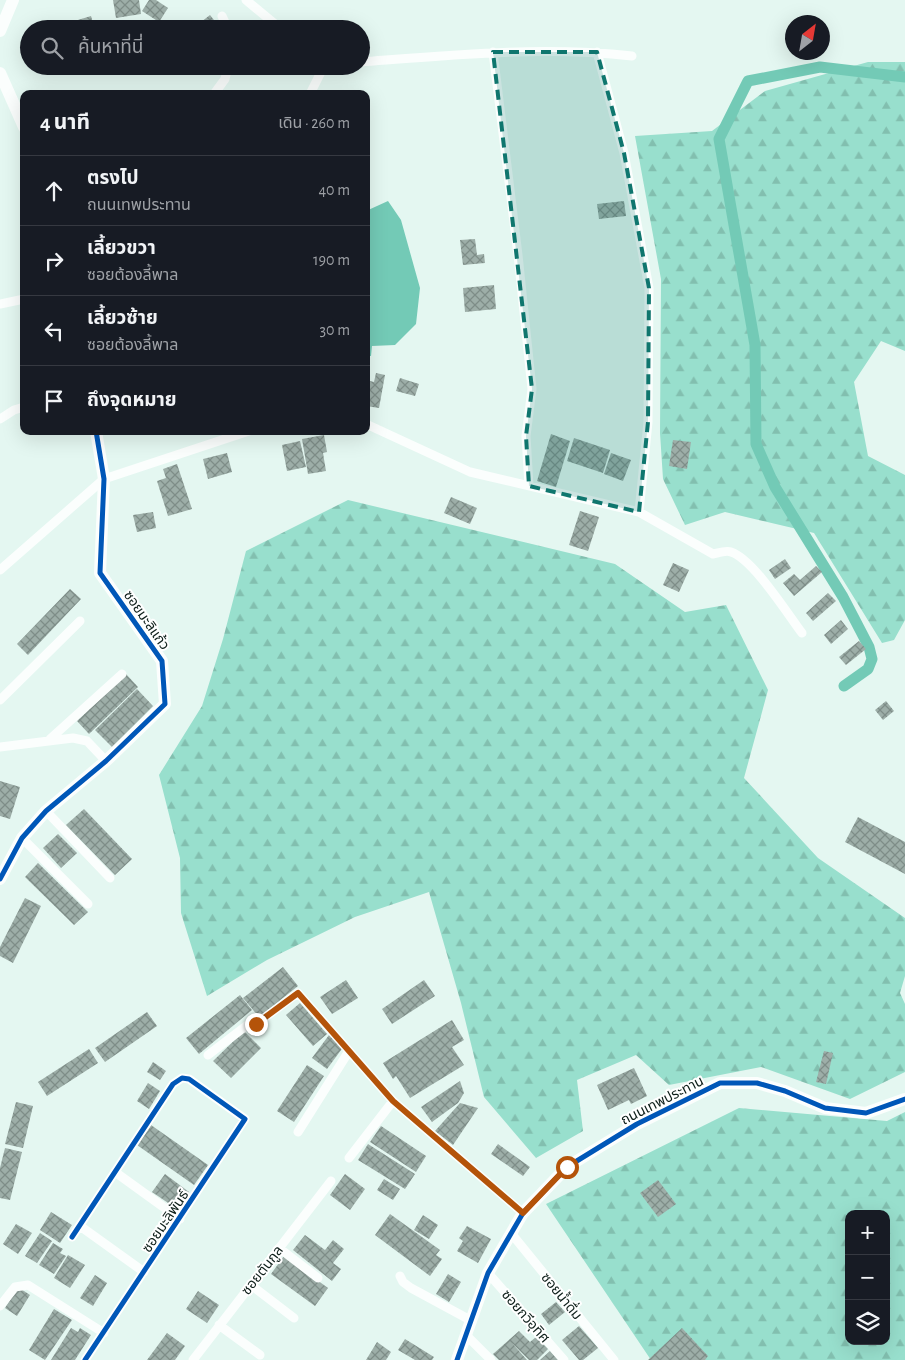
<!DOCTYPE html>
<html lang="th">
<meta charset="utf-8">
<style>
:root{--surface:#171b24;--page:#242831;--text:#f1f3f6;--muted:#9ea1a6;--line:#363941}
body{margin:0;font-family:"Alegreya Sans","Noto Sans Thai",sans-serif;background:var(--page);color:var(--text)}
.controls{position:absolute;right:15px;bottom:15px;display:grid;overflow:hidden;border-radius:10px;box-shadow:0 5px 20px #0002}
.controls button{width:45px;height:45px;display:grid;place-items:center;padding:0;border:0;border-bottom:1px solid var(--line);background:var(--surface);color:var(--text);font:25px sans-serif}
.compass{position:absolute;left:785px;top:15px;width:45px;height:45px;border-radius:50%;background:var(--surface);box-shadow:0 5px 20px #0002;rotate:31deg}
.stop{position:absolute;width:15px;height:15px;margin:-11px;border:4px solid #b45309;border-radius:50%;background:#fff}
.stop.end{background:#b45309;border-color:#fff;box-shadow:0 1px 5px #0008}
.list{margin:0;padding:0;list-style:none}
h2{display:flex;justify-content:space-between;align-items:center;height:65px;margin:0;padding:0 20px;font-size:21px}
h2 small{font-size:16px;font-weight:400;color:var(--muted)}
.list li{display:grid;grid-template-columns:32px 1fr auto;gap:15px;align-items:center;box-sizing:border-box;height:70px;padding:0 20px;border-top:1px solid var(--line)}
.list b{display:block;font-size:19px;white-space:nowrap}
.list p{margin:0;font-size:16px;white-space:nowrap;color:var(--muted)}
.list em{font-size:16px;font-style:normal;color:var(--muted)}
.icon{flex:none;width:28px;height:28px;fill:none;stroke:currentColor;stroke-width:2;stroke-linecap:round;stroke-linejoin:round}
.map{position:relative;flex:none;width:905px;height:1360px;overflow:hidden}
.search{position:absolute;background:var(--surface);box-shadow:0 5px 20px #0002;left:20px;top:20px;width:350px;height:55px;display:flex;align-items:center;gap:12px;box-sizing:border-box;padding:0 18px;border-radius:28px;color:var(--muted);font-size:19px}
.panel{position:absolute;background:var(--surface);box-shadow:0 5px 20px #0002;left:20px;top:90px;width:350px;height:345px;border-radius:10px}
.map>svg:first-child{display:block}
.forest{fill:url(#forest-firs);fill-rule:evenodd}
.water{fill:#73cab6}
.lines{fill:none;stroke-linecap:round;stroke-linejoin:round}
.canal{stroke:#73cab6;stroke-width:11}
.building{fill:url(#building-cross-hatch)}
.street{stroke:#fbfefd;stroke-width:9}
.secondary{stroke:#fbfefd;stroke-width:12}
.cycleway-casing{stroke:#fff;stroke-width:8}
.cycleway{stroke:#0057b8;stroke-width:5}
.route{stroke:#b45309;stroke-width:6}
.marked{fill:#0f766e;fill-opacity:0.2;stroke:#0f766e;stroke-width:4;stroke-dasharray:10 6;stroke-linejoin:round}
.labels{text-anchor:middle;stroke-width:4;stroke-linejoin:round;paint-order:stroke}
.street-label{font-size:14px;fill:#0d1e19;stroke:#fff}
</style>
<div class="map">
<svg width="905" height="1360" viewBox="0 0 905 1360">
<defs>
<pattern id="forest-firs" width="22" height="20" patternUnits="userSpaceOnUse" patternTransform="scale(1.25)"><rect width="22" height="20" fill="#98dfcd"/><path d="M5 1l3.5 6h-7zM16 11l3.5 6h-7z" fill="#82bfaf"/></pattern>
<pattern id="building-cross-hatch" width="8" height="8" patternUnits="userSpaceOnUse" patternTransform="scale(1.25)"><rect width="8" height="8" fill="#9daea8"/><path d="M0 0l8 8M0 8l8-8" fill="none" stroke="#7e8d88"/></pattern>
</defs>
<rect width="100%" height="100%" fill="#e4f7f1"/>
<path class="forest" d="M868,62H905V351L881,341L854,382L868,456L905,475V620L894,640L882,643L814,533L725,512L685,525L663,479L660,433L661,279L635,136L712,131L765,91Z
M348,500L615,564L685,612L726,605L768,690L744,778L818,858L905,918V976L900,993L905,1004V1072L850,1099L761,1067L669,1085L636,1055L577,1080L583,1131L536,1158L484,1097L461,1003L429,892L355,917L267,960L207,996L181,913L180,858L159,775L202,706L223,639L246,551Z
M739,1108L887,1121L905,1112V1360H651L546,1204ZM849,1214H886V1341H849Z"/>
<path class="water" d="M388,201L401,220L420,288L416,324L395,345L372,346L371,356H366V211Z"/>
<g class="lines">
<path class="canal" d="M844,686L868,669L872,659L869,647L843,597L775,487L756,444L755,345L719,139L748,81L820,67L905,77"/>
</g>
<path class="building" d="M113,0H139L141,14L116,18Z
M149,0H156L168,8L159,22L142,11Z
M210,15L221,29H192Z
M91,16L93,23L100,21L103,29H70L68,23Z
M624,201L626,216L599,219L597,204Z
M475,239L477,255L484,254L485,263L463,265L460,240Z
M494,285L496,309L465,312L463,288Z
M376,373L385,375L379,408L366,406V380L374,382Z
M400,378L419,384L415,396L396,391Z
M551,434L570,441L556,487L537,481Z
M324,435L327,452L323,453L326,471L308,474L302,439Z
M574,438L610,450L603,473L567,461Z
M673,440L691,442L687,469L669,466Z
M300,441L306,467L287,471L282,445Z
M227,453L232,472L208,479L203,459Z
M611,453L631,460L623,481L604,474Z
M177,464L192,509L168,516L157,481L166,478L163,469Z
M451,497L477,508L470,524L444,513Z
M580,511L599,517L588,551L569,545Z
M153,512L156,528L137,532L133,515Z
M785,559L791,568L775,579L769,570Z
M673,563L689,570L679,592L663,585Z
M816,566L822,572L794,596L783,583L794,574L800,580Z
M70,589L81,599L28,655L17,644Z
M828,593L836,601L813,621L806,613Z
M841,620L848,629L831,644L824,635Z
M859,641L866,649L846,665L839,657Z
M126,674L138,687L89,734L77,721Z
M137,689L153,706L112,747L95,730Z
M886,701L894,711L883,720L875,710Z
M0,781L20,787L10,819L0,816Z
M84,809L132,859L115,875L66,825Z
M858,817L905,842V874L845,842Z
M58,834L77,853L61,868L43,848Z
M38,863L88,912L74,925L25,877Z
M25,898L41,906L13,963L0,956V947Z
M283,967L298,986L259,1017L243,998Z
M346,980L358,998L332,1014L320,997Z
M424,980L435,996L392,1024L382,1009Z
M240,995L252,1010L199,1054L186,1038Z
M300,1003L327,1034L313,1046L286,1015Z
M147,1012L157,1026L105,1062L95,1048Z
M452,1020L464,1040L452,1047L464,1065L410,1098L396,1076L393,1079L383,1063Z
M244,1031L261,1048L231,1078L213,1061Z
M329,1035L344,1046L327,1069L312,1058Z
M89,1049L98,1063L47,1096L38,1082Z
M824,1051L833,1053L826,1084L816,1082Z
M153,1062L166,1071L160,1080L147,1072Z
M307,1065L324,1076L294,1122L277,1111Z
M634,1068L647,1096L631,1104L629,1100L608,1110L597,1085Z
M460,1081L464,1093L458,1103L432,1122L421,1107Z
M148,1083L160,1091L149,1109L137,1101Z
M16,1102L33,1106L23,1148L5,1144Z
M460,1103L478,1108L453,1145L435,1131Z
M151,1125L208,1165L194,1185L137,1145Z
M381,1126L426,1156L416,1172L370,1142Z
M368,1144L415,1174L405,1189L358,1160Z
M498,1144L530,1167L523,1176L491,1154Z
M5,1148L22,1152L10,1200L0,1198V1168Z
M165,1174L189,1192L177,1209L152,1192Z
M345,1174L365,1189L350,1210L330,1195Z
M384,1179L400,1189L393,1200L377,1190Z
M658,1180L676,1204L658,1217L640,1193Z
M51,1212L72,1225L60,1243L40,1230Z
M390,1214L440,1250L436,1255L442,1259L430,1276L375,1235Z
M423,1215L438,1225L429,1239L414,1230Z
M16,1224L32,1233L18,1254L3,1244Z
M467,1226L491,1239L478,1263L457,1251L463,1241L459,1238Z
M40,1233L52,1241L37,1263L25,1256Z
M305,1235L325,1250L333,1240L344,1249L333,1263L341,1269L332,1281L293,1250Z
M53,1243L63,1249L60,1253L66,1256L54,1274L39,1265Z
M68,1255L85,1265L70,1288L54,1278Z
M284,1256L328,1288L315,1306L271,1274Z
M448,1274L461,1282L449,1302L436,1294Z
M95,1275L107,1283L93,1306L80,1298Z
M18,1287L30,1295L17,1316L5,1308Z
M198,1291L219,1305L207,1323L186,1309Z
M556,1302L565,1312L549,1325L541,1314Z
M54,1309L72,1320L45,1360L29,1350Z
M579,1326L598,1348L583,1360H579L562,1340Z
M71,1328L78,1332L80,1328L91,1335L75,1360H51Z
M682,1328L708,1356L705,1360H648Z
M519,1331L530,1342L536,1337L548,1349L537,1360H529L512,1343L527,1360H499L493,1354Z
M167,1333L185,1346L175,1360H147Z
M405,1339L434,1357L432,1360H415L398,1350Z
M377,1342L391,1352L386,1360H366Z
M550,1351L558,1360H540Z"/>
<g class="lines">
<path class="street" d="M246,0L281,29
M222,16L228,29
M493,52L518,255L532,389L526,436L529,486
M597,52L624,153L649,288L648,422L639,512
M361,62C451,55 542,46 632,56
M214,94L225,79L228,66
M310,94L324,66
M0,304L24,299
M0,419L14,410L24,407
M366,424L470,472L639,512L713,554C718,553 726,550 731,552C753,559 787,613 802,633
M0,570L104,479L249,431
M0,700L80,621
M50,739L122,674
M0,747L73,738L87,741L106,761
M46,811L110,878
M22,838L88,904
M208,1055L246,1026L256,1024L298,993L393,1101L523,1213
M298,1132L349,1051
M349,1158L393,1101
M115,1172L180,1219
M80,1226L144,1272
M511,1233L614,1360
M72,1237L173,1084L182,1078L189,1079L245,1119L85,1360
M279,1248L318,1278
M488,1273L564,1360
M400,1276L403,1282L411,1288L472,1321
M251,1285L294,1318
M0,1306L15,1287L28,1285L104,1333
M219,1325L260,1355
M466,1335L491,1360
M193,1360L331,1181"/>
<path class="secondary" d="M0,31L13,0
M0,73L24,127
M0,879L22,838L46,811L106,761L165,704L162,661L100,573L104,479L96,431
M457,1360L488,1273L523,1213L567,1167L637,1124L720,1083H757L785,1091L825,1108L866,1113L905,1099"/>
<defs>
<path id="cycleway" d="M0,879L22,838L46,811L106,761L165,704L162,661L100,573L104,479L96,431
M72,1237L173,1084L182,1078L189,1079L245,1119L85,1360
M457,1360L488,1273L523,1213L567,1167L637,1124L720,1083H757L785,1091L825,1108L866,1113L905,1099"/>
</defs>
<use href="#cycleway" class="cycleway-casing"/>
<use href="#cycleway" class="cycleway"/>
</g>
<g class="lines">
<path class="route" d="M256,1024L298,993L393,1101L523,1213L567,1167"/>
</g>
<path class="marked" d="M493,52H597L624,153L649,288L648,422L639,512L529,486L526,436L532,389Z"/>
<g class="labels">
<g class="street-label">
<text transform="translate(147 620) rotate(55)" y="5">ซอยมะลิแก้ว</text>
<text transform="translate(662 1100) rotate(-27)" y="5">ถนนเทพประทาน</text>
<text transform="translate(165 1221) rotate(-56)" y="5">ซอยมะลิพันธ์</text>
<text transform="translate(262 1270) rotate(-52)" y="5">ซอยตันกูล</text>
<text transform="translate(562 1296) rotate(51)" y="5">ซอยน้ำดื่ม</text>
<text transform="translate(526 1316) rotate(49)" y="5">ซอยกวีอุทิศ</text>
</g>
</g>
</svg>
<div class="controls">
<button>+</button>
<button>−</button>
<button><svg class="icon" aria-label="layers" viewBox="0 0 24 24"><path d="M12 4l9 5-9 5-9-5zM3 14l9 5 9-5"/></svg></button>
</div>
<svg class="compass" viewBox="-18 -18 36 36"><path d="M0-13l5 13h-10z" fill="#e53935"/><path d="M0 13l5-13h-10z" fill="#9ea1a6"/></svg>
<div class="stop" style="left:567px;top:1167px"></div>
<div class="stop end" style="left:256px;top:1024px"></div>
<div class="search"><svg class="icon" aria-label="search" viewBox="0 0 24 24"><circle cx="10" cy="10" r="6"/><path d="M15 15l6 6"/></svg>ค้นหาที่นี่</div>
<section class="panel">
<h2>4 นาที<small>เดิน · 260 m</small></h2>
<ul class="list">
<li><svg class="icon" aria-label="ahead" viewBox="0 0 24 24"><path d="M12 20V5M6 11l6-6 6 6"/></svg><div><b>ตรงไป</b><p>ถนนเทพประทาน</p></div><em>40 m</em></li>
<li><svg class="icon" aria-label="right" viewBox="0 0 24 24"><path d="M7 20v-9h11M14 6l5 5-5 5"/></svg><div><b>เลี้ยวขวา</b><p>ซอยต้องลี้พาล</p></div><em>190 m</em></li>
<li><svg class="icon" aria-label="left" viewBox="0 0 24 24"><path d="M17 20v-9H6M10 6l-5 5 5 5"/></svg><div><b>เลี้ยวซ้าย</b><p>ซอยต้องลี้พาล</p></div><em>30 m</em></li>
<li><svg class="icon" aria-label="arrive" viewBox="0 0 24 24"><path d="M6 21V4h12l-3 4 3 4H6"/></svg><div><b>ถึงจุดหมาย</b></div></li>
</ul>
</section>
</div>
